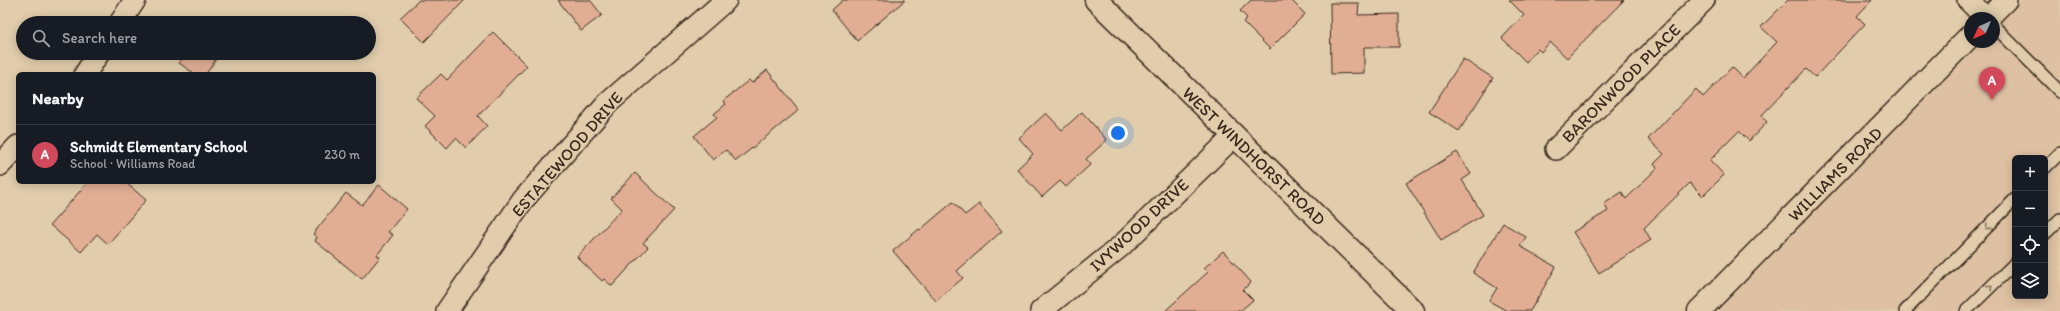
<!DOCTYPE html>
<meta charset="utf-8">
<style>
:root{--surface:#171b24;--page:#20242c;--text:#f1f3f6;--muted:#9ea1a6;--line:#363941;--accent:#d1495b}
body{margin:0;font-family:Itim,sans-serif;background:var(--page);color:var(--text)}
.controls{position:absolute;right:12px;bottom:12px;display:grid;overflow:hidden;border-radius:6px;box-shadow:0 2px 10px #0003}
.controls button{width:36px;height:36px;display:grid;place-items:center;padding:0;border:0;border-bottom:1px solid var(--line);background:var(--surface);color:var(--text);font:20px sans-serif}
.compass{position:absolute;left:1964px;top:12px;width:36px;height:36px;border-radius:50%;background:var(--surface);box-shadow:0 2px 10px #0003;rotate:225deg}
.you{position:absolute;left:1118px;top:133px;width:14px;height:14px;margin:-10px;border:3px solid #fff;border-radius:50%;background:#1a73e8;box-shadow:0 0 0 6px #1a73e833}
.badge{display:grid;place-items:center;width:26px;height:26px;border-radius:50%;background:var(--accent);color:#fff;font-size:13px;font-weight:700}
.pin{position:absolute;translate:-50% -33px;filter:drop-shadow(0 1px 2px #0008)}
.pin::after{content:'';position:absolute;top:21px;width:14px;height:12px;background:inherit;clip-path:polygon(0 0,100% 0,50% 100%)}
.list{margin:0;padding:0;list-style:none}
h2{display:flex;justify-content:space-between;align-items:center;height:52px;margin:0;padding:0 16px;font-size:17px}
h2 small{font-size:13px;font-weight:400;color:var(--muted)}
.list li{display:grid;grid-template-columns:26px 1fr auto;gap:12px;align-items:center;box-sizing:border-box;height:60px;padding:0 16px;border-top:1px solid var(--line)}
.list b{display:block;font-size:15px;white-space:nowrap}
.list p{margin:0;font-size:13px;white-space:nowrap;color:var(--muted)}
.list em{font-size:13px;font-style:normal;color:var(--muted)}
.icon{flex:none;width:22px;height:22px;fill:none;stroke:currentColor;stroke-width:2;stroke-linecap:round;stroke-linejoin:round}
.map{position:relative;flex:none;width:2060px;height:311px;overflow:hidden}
.search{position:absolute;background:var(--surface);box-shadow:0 2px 10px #0003;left:16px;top:16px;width:360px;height:44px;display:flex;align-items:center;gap:10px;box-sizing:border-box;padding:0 14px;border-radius:22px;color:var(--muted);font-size:15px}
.panel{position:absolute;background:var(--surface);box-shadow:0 2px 10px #0003;left:16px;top:72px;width:360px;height:112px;border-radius:6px}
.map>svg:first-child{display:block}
.built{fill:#dec1a2;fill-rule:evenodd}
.building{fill:#e1ae94;stroke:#3b2a1e}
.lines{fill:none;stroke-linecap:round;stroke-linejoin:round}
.lane-casing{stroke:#3b2a1e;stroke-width:14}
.street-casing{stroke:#3b2a1e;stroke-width:24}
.secondary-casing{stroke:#3b2a1e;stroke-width:25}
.lane{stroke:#e1cdac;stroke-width:11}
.street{stroke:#e1cdac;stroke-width:21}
.secondary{stroke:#e1cdac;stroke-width:22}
.oneway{stroke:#86735e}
.labels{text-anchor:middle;stroke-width:3;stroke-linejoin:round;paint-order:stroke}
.street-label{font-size:17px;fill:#3b2a1e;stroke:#e1cdac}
</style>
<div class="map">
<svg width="2060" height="311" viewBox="0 0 2060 311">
<rect width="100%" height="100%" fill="#e1cdac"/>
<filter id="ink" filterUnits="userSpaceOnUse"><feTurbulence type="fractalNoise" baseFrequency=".025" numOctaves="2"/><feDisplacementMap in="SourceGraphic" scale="8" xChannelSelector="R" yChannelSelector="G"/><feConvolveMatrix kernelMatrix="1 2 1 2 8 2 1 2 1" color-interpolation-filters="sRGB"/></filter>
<g filter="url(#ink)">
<path class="built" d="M2022,0H2060V311H1716L1981,42H1994V28ZM2015,158H2045V296H2015Z"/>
<path class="building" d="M419,0H465L424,42L400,18Z
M558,0H590L602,15L581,31Z
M843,0H905L857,41L832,10Z
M1251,0H1291L1305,14L1270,49L1243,22L1247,18L1240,11Z
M1509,0H1624L1567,58L1550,42L1541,52L1538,49L1526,62L1502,38L1524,15Z
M1788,0H1872L1857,16L1865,24L1815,77L1806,69L1761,116L1767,122L1749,141L1739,131L1710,160L1724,175L1703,196L1690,183L1644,228L1651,240L1599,273L1573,232L1608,211L1604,204L1622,192L1626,199L1657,168L1654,164L1664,154L1648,139L1696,89L1703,97L1732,67L1743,78L1777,42L1761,27Z
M1330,3H1359L1358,15L1399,14V47H1364V73L1331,74Z
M210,16L220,23H205Z
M493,32L527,66L478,116L487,126L466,148L456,138L447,148L425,126L435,116L416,98L441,74L447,80Z
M185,53H220L206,74H195L179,63Z
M1463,59L1493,78L1459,131L1429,112Z
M767,70L799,110L736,161L726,150L713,160L694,136L717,117L714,114L726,104L723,101L749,80L752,83Z
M1082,112L1107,140L1086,159L1091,164L1066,187L1060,181L1042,197L1017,169L1033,154L1019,138L1046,113L1062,130Z
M1457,152L1471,174L1462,180L1483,215L1441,240L1406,183Z
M635,173L674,210L643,243L648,247L612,286L604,279L602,281L577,257L622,209L611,198Z
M88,182H125L146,200L108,244L97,234L81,252L50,225Z
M379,185L407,209L388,232L393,235L377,255L380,257L362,279L315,241L317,237L313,234L346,193L362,205Z
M953,202L965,215L979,204L1002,231L957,271L963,278L936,301L893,251L919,229L920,230Z
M1503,223L1526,237L1520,246L1556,267L1530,311H1507L1489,301L1497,288L1473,273Z
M1223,251L1251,282L1243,290L1253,300L1240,311H1165L1208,272L1204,268Z"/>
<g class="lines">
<defs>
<path id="lane" d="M1994,26L2060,92
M2045,168L2060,153
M2045,234L2060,219
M1905,311L2015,199
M1966,311L2015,263"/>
<path id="street" d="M1968,0L1986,18
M1988,18L2006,0
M120,23L135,0
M85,74L99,53
M1556,149L1704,0
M0,165L18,146
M447,311L523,200L608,103L726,0
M1041,311L1121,246L1234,136"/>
<path id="secondary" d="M1096,0L1413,311
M1699,311L1970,36"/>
</defs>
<use href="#lane" class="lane-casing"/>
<use href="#street" class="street-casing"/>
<use href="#secondary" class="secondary-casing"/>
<use href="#lane" class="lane"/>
<use href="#street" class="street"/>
<use href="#secondary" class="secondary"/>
</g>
<defs><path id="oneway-chevron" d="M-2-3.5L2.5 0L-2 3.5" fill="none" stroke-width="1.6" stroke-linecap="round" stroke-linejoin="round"/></defs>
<g class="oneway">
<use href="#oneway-chevron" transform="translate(1988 227) rotate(135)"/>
<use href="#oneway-chevron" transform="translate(1990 287) rotate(-44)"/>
</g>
</g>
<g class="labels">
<g class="street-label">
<text transform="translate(1621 83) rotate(-45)" y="6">BARONWOOD PLACE</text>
<text transform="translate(567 154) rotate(-49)" y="6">ESTATEWOOD DRIVE</text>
<text transform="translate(1254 156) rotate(44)" y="6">WEST WINDHORST ROAD</text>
<text transform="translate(1835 174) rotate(-45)" y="6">WILLIAMS ROAD</text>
<text transform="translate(1139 225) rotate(-43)" y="6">IVYWOOD DRIVE</text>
</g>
</g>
</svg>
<div class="controls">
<button>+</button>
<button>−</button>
<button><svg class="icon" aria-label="locate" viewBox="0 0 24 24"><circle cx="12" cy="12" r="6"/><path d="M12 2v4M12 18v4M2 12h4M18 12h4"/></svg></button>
<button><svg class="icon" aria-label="layers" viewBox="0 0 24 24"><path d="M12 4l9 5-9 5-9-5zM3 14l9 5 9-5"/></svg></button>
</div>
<svg class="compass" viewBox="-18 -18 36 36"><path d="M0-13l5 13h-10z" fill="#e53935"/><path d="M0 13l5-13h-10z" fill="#9ea1a6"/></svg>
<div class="you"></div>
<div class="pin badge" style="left:1992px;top:100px">A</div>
<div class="search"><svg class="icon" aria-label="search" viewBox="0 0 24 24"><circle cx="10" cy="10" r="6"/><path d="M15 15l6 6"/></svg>Search here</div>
<section class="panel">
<h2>Nearby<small></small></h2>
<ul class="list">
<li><span class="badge">A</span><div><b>Schmidt Elementary School</b><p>School · Williams Road</p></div><em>230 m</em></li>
</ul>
</section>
</div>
